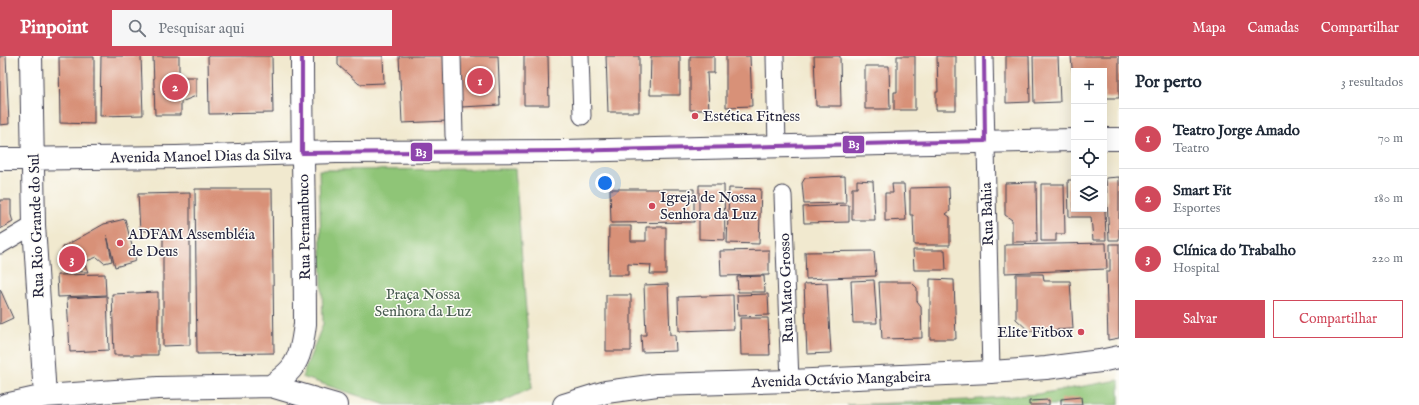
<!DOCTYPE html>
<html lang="pt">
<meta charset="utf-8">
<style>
:root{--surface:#fff;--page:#f6f6f7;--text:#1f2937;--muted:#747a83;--line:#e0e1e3;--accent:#d1495b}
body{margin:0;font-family:"IM FELL English",serif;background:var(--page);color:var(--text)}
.controls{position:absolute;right:12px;top:12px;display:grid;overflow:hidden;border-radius:0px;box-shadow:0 4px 16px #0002}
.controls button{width:36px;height:36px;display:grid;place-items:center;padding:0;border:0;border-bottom:1px solid var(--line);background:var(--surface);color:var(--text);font:20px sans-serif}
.you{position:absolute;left:605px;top:127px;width:14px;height:14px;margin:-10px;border:3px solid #fff;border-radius:50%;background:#1a73e8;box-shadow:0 0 0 6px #1a73e833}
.badge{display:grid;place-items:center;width:26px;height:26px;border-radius:50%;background:var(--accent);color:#fff;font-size:13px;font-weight:700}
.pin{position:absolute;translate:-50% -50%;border:2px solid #fff;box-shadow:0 1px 4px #0006}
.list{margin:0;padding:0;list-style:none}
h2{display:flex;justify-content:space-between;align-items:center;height:52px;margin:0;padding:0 16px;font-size:17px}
h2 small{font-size:13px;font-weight:400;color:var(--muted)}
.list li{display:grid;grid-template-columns:26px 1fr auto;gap:12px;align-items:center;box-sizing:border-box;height:60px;padding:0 16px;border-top:1px solid var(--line)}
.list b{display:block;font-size:15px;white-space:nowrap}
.list p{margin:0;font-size:13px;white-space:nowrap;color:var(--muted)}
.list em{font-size:13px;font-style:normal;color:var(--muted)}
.actions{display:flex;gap:8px;padding:12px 16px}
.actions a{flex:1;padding:9px 0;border:1px solid var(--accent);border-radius:0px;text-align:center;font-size:14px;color:var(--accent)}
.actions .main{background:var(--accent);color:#fff}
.icon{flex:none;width:22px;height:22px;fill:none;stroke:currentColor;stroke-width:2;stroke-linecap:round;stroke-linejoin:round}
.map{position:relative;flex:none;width:1119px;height:349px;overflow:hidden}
header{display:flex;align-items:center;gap:24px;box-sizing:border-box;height:56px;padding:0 20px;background:var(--accent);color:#fff}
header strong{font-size:19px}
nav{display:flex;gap:22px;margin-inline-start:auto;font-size:14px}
.search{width:280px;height:36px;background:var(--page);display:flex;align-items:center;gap:10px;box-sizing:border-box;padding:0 14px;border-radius:0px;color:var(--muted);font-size:15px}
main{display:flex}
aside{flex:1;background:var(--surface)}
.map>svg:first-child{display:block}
.green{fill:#8fc577;stroke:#587459}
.building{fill:#d89178}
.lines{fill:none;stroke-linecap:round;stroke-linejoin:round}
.minor-casing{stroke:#414051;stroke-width:19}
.major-casing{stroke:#414051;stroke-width:24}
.minor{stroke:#fff;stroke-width:17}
.major{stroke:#fff;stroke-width:22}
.bus-1-casing{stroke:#fdfcf7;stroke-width:7}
.bus-1{stroke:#8e44ad;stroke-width:4}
.poi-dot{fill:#d1495b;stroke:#fdfcf7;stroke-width:1.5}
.labels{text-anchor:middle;stroke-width:3;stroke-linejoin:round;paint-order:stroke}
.poi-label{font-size:15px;fill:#22223b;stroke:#fdfcf7;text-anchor:start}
.street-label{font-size:15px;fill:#22223b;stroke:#fdfcf7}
.park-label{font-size:15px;fill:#485b50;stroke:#fdfcf7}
.line-badge{stroke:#fdfcf7;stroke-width:1.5}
.badge-label{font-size:11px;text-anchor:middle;font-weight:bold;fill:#fff}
</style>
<header>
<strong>Pinpoint</strong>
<div class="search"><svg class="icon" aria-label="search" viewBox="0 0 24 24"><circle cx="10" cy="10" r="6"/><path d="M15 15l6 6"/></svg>Pesquisar aqui</div>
<nav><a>Mapa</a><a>Camadas</a><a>Compartilhar</a></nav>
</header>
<main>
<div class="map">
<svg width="1119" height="349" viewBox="0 0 1119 349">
<rect width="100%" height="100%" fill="#fdfcf7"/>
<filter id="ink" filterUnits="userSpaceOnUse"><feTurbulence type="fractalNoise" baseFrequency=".025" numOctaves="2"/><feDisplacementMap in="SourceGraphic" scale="8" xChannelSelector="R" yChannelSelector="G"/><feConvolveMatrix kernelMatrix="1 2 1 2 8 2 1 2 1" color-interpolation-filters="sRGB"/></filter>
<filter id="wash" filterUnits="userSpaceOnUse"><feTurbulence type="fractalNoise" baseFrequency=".012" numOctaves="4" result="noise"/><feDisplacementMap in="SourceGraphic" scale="16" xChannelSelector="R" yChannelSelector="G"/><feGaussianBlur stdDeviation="0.9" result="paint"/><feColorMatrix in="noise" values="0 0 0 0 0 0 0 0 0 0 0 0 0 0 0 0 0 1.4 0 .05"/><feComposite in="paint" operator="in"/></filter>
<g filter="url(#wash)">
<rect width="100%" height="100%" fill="#f1e9cf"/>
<path class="green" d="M515,113L532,332L502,346L491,349H386L302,321L323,268L319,114Z
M1119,324V349H847L968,344L1038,338Z"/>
<g id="blocks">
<path class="building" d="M0,0H6L9,68L0,69Z
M101,0H141L143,59L100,60Z
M153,0H179V21H196V40L181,46V59H155Z
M208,0H272L273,57L209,58Z
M338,0H383L384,27L359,28L338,9Z
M399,0H444L447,65L402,67Z
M459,0H498L500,49L461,51Z
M524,0H548L549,49H524Z
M606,0H639V56H608Z
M651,0H680V39H650Z
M690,0H714V17H707L709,54H690Z
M726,0H750L752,50L726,51Z
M814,0H840L841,50H816Z
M897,0H915V54H894V36H897Z
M937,0H956V54H936V36H938Z
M1006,0H1029L1030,46L1006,47Z
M1033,0H1058L1060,46L1034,47Z
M1071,0H1119V42H1104V15H1074V23H1073Z
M59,1H94V68L60,67Z
M865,10H889L890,53H865Z
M845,120L846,147L804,148L802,127L805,122Z
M1119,121V184H1109L1106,122Z
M857,124L873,125L875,164H852V132H857Z
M1068,124H1074V153H1105L1106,184H1093L1091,161H1069Z
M1036,126L1037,186H1012V164L1005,159V127Z
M892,128H904L906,164L885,165V137H893Z
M1041,128H1064L1065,178H1056V185H1041Z
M699,129H724L725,184L699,183Z
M949,131L950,155L946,158L950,161V189H914L913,159H910V132Z
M729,132L761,133L759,188L727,187Z
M195,133H272L274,297L197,298Z
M610,133H694V166L611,167Z
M190,137V289L163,290V174L140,175L138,138Z
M0,144H11V159L13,166L0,173Z
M849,149V166L804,167L803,151Z
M125,163L136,205L115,211L107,179L112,205L104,207L97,201L84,206L88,216L63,215V191L104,168Z
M609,170H631V185H646V171H666V218H650L651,209L628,208V219H608Z
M1106,187L1107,213L1005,217V189Z
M1110,188H1119V282L1108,284L1106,216H1110Z
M769,194V219L721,220L720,195Z
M913,194H945L946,214H914Z
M874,195L876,220L806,223L805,196Z
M105,218L106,239L58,241L57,219Z
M1016,218H1043L1044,225H1070L1073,273L1029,275L1016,263Z
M764,220L765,236H738L737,221Z
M930,223L954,224L956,283H930Z
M874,224L877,267H853L851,225Z
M879,226H911L917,232V245L921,250L922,282L882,283Z
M827,227L831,297L807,298L804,228Z
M668,228L670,279H675L676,295L642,296L641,279H646L644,229Z
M0,233L13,262L0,268Z
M158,236V299H114L112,238Z
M768,238L769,259L738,260L737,239Z
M606,239H631V295H606Z
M733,239L734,273L679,275L678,241Z
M107,240L109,294L70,296L67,242Z
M740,262H768L770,299H741Z
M1081,341L1082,349H1061V343Z
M1049,344V349H1029V345Z"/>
</g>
</g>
<g filter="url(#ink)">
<use href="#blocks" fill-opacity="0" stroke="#414051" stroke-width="1"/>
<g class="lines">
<defs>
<path id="minor" d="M452,0L454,80
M580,0L582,60
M775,0L777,91
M984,0L991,316
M783,139L790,325
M0,189L34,169"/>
<path id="major" d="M31,0L34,169L45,340
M1104,83H1119
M0,103L176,101L336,96L564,95L1074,84
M271,330C278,325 285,320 291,313C301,301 303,283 305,268C305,179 302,89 302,0
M5,349L45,340L158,332L271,330L336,349
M564,349L606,336L657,329L790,325L991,316L1046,312L1100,305L1119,301"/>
</defs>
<use href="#minor" class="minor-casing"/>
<use href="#major" class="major-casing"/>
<use href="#minor" class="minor"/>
<use href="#major" class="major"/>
<defs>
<path id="bus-1" d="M302,0V97L564,95L985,85L984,0"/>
</defs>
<use href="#bus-1" class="bus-1-casing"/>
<use href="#bus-1" class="bus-1"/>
</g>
</g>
<g class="poi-dot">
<circle cx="695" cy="60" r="4"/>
<circle cx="652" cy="150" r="4"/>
<circle cx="120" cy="187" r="4"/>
<circle cx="1081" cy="276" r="4"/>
</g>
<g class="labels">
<g class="poi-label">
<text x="703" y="65">Estética Fitness</text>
<text x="660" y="146">Igreja de Nossa<tspan x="660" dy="17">Senhora da Luz</tspan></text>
<text x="128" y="183">ADFAM Assembléia<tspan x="128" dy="17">de Deus</tspan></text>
<text x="1073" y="281" text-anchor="end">Elite Fitbox</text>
</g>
<g class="street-label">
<text transform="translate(201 100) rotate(-1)" y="5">Avenida Manoel Dias da Silva</text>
<text transform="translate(987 158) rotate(-92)" y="5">Rua Bahia</text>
<text transform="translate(36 170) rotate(-92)" y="5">Rua Rio Grande do Sul</text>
<text transform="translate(304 171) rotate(-91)" y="5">Rua Pernambuco</text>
<text transform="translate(786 232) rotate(-92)" y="5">Rua Mato Grosso</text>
<text transform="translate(841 323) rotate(-2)" y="5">Avenida Octávio Mangabeira</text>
</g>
<g class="park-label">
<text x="423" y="243">Praça Nossa<tspan x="423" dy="17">Senhora da Luz</tspan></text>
</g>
</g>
<g class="line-badge">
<rect x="842" y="79" width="23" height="19" rx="4" fill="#8e44ad"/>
<rect x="410" y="86" width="23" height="20" rx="4" fill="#8e44ad"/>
</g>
<g class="badge-label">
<text x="854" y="92">B3</text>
<text x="421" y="100">B3</text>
</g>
</svg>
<div class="controls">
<button>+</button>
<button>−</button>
<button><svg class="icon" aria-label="locate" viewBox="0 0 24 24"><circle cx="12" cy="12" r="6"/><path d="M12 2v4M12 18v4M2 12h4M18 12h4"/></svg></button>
<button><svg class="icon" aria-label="layers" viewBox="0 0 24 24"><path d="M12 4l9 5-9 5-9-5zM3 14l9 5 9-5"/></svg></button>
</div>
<div class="you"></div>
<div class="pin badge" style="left:480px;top:25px">1</div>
<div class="pin badge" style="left:175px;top:31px">2</div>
<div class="pin badge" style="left:72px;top:203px">3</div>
</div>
<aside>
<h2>Por perto<small>3 resultados</small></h2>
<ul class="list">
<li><span class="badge">1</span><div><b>Teatro Jorge Amado</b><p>Teatro</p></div><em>70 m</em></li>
<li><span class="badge">2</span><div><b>Smart Fit</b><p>Esportes</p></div><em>180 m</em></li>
<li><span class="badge">3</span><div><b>Clínica do Trabalho</b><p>Hospital</p></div><em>220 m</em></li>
</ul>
<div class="actions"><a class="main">Salvar</a><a>Compartilhar</a></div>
</aside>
</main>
